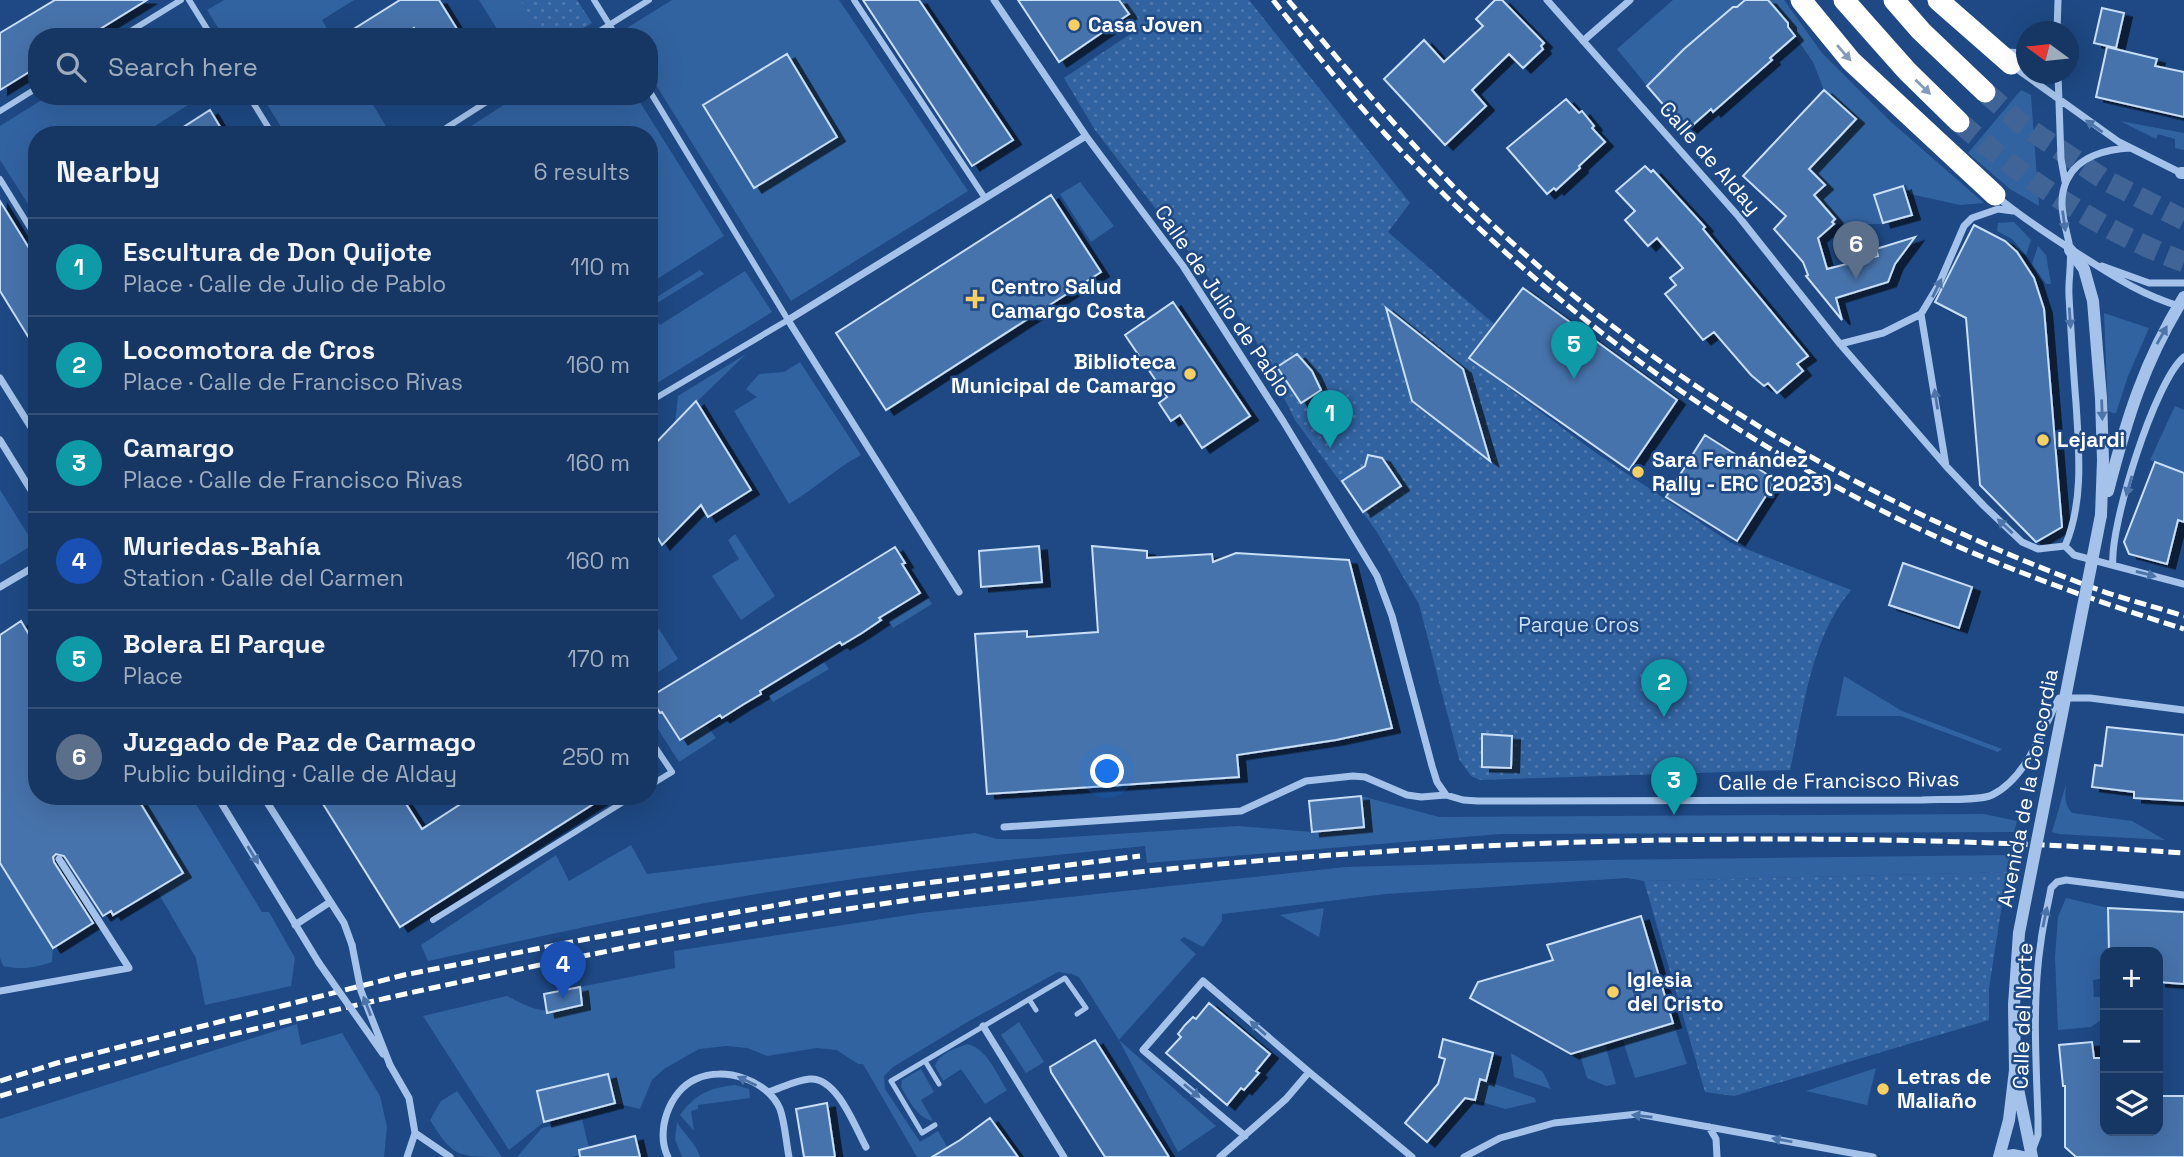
<!DOCTYPE html>
<meta charset="utf-8">
<style>
:root{--surface:#163763;--page:#23426c;--text:#f1f3f6;--muted:#9eacbe;--line:#355178;--accent:#f8cf64}
body{margin:0;font-family:"Space Grotesk",sans-serif;background:var(--page);color:var(--text)}
.controls{position:absolute;right:21px;bottom:21px;display:grid;overflow:hidden;border-radius:14px;box-shadow:0 7px 28px #0002}
.controls button{width:63px;height:63px;display:grid;place-items:center;padding:0;border:0;border-bottom:2px solid var(--line);background:var(--surface);color:var(--text);font:35px sans-serif}
.compass{position:absolute;left:2016px;top:21px;width:63px;height:63px;border-radius:50%;background:var(--surface);box-shadow:0 7px 28px #0002;rotate:285deg}
.you{position:absolute;left:1108px;top:772px;width:24px;height:24px;margin:-18px;border:5px solid #fff;border-radius:50%;background:#1a73e8;box-shadow:0 0 0 10px #1a73e833}
.badge{display:grid;place-items:center;width:46px;height:46px;border-radius:50%;background:var(--accent);color:#fff;font-size:23px;font-weight:700}
.pin{position:absolute;translate:-50% -58px;filter:drop-shadow(0 2px 4px #0008)}
.pin::after{content:'';position:absolute;top:37px;width:24px;height:21px;background:inherit;clip-path:polygon(0 0,100% 0,50% 100%)}
.list{margin:0;padding:0;list-style:none}
h2{display:flex;justify-content:space-between;align-items:center;height:91px;margin:0;padding:0 28px;font-size:30px}
h2 small{font-size:23px;font-weight:400;color:var(--muted)}
.list li{display:grid;grid-template-columns:46px 1fr auto;gap:21px;align-items:center;box-sizing:border-box;height:98px;padding:0 28px;border-top:2px solid var(--line)}
.list b{display:block;font-size:26px;white-space:nowrap}
.list p{margin:0;font-size:23px;white-space:nowrap;color:var(--muted)}
.list em{font-size:23px;font-style:normal;color:var(--muted)}
.icon{flex:none;width:38px;height:38px;fill:none;stroke:currentColor;stroke-width:2;stroke-linecap:round;stroke-linejoin:round}
.map{position:relative;flex:none;width:2184px;height:1157px;overflow:hidden}
.search{position:absolute;background:var(--surface);box-shadow:0 7px 28px #0002;left:28px;top:28px;width:630px;height:77px;display:flex;align-items:center;gap:18px;box-sizing:border-box;padding:0 24px;border-radius:28px;color:var(--muted);font-size:26px}
.panel{position:absolute;background:var(--surface);box-shadow:0 7px 28px #0002;left:28px;top:126px;width:630px;height:679px;border-radius:28px}
.map>svg:first-child{display:block}
.green{fill:#3263a1}
.park{fill:url(#park-dots)}
.building{fill:#4673ac;stroke:#c9def7;stroke-width:2;filter:url(#shadow)}
.lines{fill:none;stroke-linecap:round;stroke-linejoin:round}
.motorway-tunnel{stroke:#406496;stroke-width:21;stroke-dasharray:21 10;stroke-linecap:butt}
.service{stroke:#a5c3ea;stroke-width:5}
.pedestrian{stroke:#a5c3ea;stroke-width:6}
.minor{stroke:#a5c3ea;stroke-width:7}
.tertiary{stroke:#a5c3ea;stroke-width:12}
.motorway{stroke:#fff;stroke-width:21}
.rail{stroke:#fff;stroke-width:5;stroke-dasharray:12 5;stroke-linecap:butt}
.minor-bridge{stroke:#a5c3ea;stroke-width:7}
.tertiary-bridge{stroke:#a5c3ea;stroke-width:12}
.oneway{fill:#839bbb}
.oneway2{fill:#4d74a8}
.poi-dot{fill:#f8cf64;stroke:#1e4984;stroke-width:2.5}
.labels{text-anchor:middle;stroke-width:5;stroke-linejoin:round;paint-order:stroke}
.poi-label{font-size:21px;font-weight:bold;fill:#fff;stroke:#1e4984;text-anchor:start}
.street-label{font-size:21px;fill:#fff;stroke:#1e4984}
.park-label{font-size:21px;fill:#c9def7;stroke:#1e4984}
</style>
<div class="map">
<svg width="2184" height="1157" viewBox="0 0 2184 1157">
<defs>
<pattern id="park-dots" width="8" height="8" patternUnits="userSpaceOnUse" patternTransform="scale(1.75)"><rect width="8" height="8" fill="#3263a1"/><path d="M2 2h.1M6 6h.1" fill="none" stroke="#517aaf" stroke-width="1.8" stroke-linecap="round"/></pattern>
<filter id="shadow"><feDropShadow dx="8" dy="4.5" stdDeviation="0" flood-color="#0009"/></filter>
</defs>
<rect width="100%" height="100%" fill="#1e4984"/>
<path class="green" d="M224,0H354L322,20L332,37H224L207,10Z
M479,0H524L522,2L543,37H502Z
M672,0H839L968,191L791,301L649,74V37H626L622,31Z
M1673,0H1746L1647,86L1617,49Z
M1762,0H1784L1822,53L1890,121L1984,203L1960,205L1910,194L1906,185L1875,195L1883,224H1834L1832,222L1835,219L1814,195L1825,185L1809,169L1855,119L1824,90L1813,62L1795,36Z
M2021,90L2031,95L2039,206L2010,189L1968,153Z
M48,96H180L183,100L189,96H202L141,135H37V218L0,160V126Z
M262,96H368L391,135H286Z
M518,96H636L724,236L651,283L649,280V135H457Z
M2120,121L2184,133V150L2175,148V139L2158,134L2156,139Z
M1080,182L1114,226L1091,242L1060,194Z
M2014,222L2031,240L2026,255L2012,239L1997,231L1998,223Z
M2038,246L2046,255L2051,284H2046L2032,264Z
M700,270L704,274L649,308V302Z
M745,271L772,312L649,388V311L660,325Z
M2104,313L2149,328L2128,376L2116,413H2113L2108,411Z
M746,354L675,423L678,396Z
M800,362L861,455C836,468 815,489 789,504L734,411L757,397L746,389L759,374L784,372Z
M2175,406L2184,410V473L2150,460Z
M0,490L34,544L0,565Z
M735,534L775,596L741,620L712,576L739,559L728,540Z
M928,598L932,604L893,628L889,621Z
M649,622L653,627L657,626L678,659L649,678Z
M824,662L829,669L773,702L769,696Z
M1844,676L1902,711L2002,749L1998,752L1901,716H1836Z
M656,701L680,741L706,724L716,738L679,762L649,715V706Z
M2066,784C2065,796 2064,804 2072,813L2132,821L2165,840L2059,834L2052,832Z
M120,796H191L262,912H269L295,958L291,986L205,1005L196,958L156,889L183,872L144,810Z
M1361,796L1439,817L1984,814L2017,821L2014,832L1501,834L1147,863L1145,846C1034,857 923,868 813,885C684,904 556,933 428,961L421,945L556,855L569,881L631,845L647,874L975,833L997,839H1040L1238,826L1312,832L1364,826Z
M2012,855L2007,872L1644,881L1627,878L1386,894L1222,914V921L1203,947L1184,937L1180,940L1196,954L1119,1040L1216,1126L1178,1152L1119,1040L1079,977L1072,974L1058,972L969,1021L893,1067L884,1076L885,1089L920,1142L938,1131L947,1147L931,1157H917L863,1064H858L837,1050L817,1048L767,1056L747,1048L726,1046L699,1049L664,1069L652,1080L640,1109L615,1103L608,1074L538,1091L544,1122L509,1150L423,1016L507,996C542,1014 544,1013 582,1005L580,987L675,968L674,951L921,913L1346,867L1604,860Z
M0,861L53,948L52,962C35,968 21,970 3,966L0,958Z
M2066,898L2108,908L2109,952H2105V978L2093,980L2094,997H2105V1017L2091,1027L2058,1030L2055,957L2058,917Z
M1324,908L1319,937L1280,915Z
M1019,1022L1044,1062L1026,1073L1001,1035Z
M1673,1022L1687,1064L1635,1078L1622,1038Z
M297,1024L301,1045L342,1033L380,1096L387,1127L384,1157H0V1119Z
M967,1044C987,1048 997,1075 1007,1090L985,1104L961,1069L943,1081L935,1066C939,1053 955,1049 967,1044Z
M1605,1044L1616,1084L1606,1086L1587,1078L1579,1051Z
M1511,1053L1543,1072L1551,1089L1514,1077Z
M1876,1068L1867,1105L1806,1091Z
M921,1069L934,1092L921,1100L933,1121C917,1118 909,1100 901,1087L902,1080Z
M1480,1079L1535,1098L1536,1102L1505,1109L1475,1100Z
M735,1085L749,1089L750,1098L698,1105V1109L691,1111L694,1131L680,1115C695,1094 710,1088 735,1085Z
M457,1091L502,1157C458,1157 453,1157 430,1120L441,1101Z
M582,1119L590,1152L572,1157H517L542,1128Z
M677,1122C683,1133 698,1146 700,1157H682L675,1139Z"/>
<path class="park" d="M524,0H577L592,23L569,37H543L521,1Z
M1119,0H1249L1410,203L1388,232L1494,324L1469,358L1596,453L1731,543L1851,590C1810,639 1804,709 1790,770L1480,780L1471,776L1459,759L1419,604L1377,532L1295,420L1253,335L1095,130L1064,78L1138,29Z
M2007,872L1989,988V1020L1734,1096L1705,1092L1644,881Z"/>
<path class="building" d="M55,0H147L87,37H37V67L0,90V33Z
M400,0H439L462,37H419L414,28L399,37H341Z
M863,0H919L1013,140L972,166Z
M1018,0H1119L1129,14L1059,62Z
M1495,0H1502L1544,43L1541,46L1543,49L1523,68L1509,54L1472,90L1486,106L1445,145L1384,79L1424,40L1444,62L1483,26L1476,19Z
M1745,0H1768L1788,23V27L1795,36L1770,58L1772,60L1713,112L1711,109L1686,131L1647,86L1684,49L1733,7H1737Z
M2102,8L2124,13L2116,48L2094,43Z
M2107,47L2157,59L2155,66L2184,72V117L2096,97Z
M787,54L837,137L754,188L703,105Z
M1824,90L1856,119L1809,169L1825,185L1814,195L1835,219L1832,222L1834,224L1818,238L1827,269L1878,256L1876,249L1915,237L1895,264L1888,282L1836,298L1842,320L1806,276L1808,275L1803,262L1774,229L1786,216L1743,176Z
M1566,99L1579,113L1582,111L1594,126L1592,128L1605,142L1579,166L1580,168L1556,190L1554,188L1547,194L1507,148Z
M210,110L225,135H171Z
M1645,166L1651,172L1653,170L1705,227L1703,229L1808,356L1797,364L1803,371L1777,393L1768,383L1764,386L1751,375L1714,332L1703,340L1665,294L1676,285L1670,278L1683,268L1657,238L1648,246L1625,220L1635,211L1616,191Z
M1903,186L1912,215L1883,223L1874,195Z
M1051,195L1101,272L886,410L836,333Z
M0,201L37,261V351L0,291Z
M1974,225L2005,241L2017,252L2034,278L2044,309L2062,527L2036,542L1980,485L1966,318L1935,302Z
M1523,288L1677,400L1629,470L1469,358Z
M1173,302L1250,416L1202,448L1180,415L1171,421L1159,403L1167,397L1125,335Z
M1386,308L1463,369L1490,461L1412,401Z
M1297,354L1312,371L1321,390L1301,403L1277,367Z
M696,401L751,490L708,517L701,505L662,545L649,524V450Z
M1705,435L1776,480L1737,541L1666,497Z
M1368,455L1382,458L1401,486L1363,512L1342,481L1365,466Z
M2155,462L2184,473V522L2178,520L2167,564L2129,554L2124,542Z
M1039,546L1042,582L981,587L979,551Z
M1092,546L1147,551V558L1212,554L1213,562L1236,553L1349,560L1392,728L1336,740L1237,755L1239,777L987,794L975,634L1027,631V637L1098,632Z
M895,547L905,563L902,564L920,593L879,618L881,620L862,633L842,645L840,642L760,691L761,694L744,704L722,718L720,715L680,740L662,712L660,713L650,697Z
M1903,563L1972,587L1959,628L1889,605Z
M21,621L37,648V796H136L183,873L113,915L111,911L103,916L64,856L56,854L53,857L54,862L93,923L53,948L0,863V635Z
M2107,727L2184,735V801L2134,798V792L2092,787L2095,765L2102,766Z
M1482,734L1512,736L1511,768L1482,767Z
M318,796H401L422,829L473,796H606L400,927Z
M1361,796L1364,827L1312,832L1309,801Z
M2108,908L2184,912V984L2158,982V952H2109Z
M1641,916L1673,1023L1571,1054L1470,998L1478,982L1553,960L1547,945Z
M580,987L582,1005L547,1013L544,994Z
M1209,1003L1270,1054L1256,1071L1259,1073L1244,1090L1241,1088L1227,1105L1166,1053L1181,1037L1178,1034L1185,1025L1193,1017L1196,1019Z
M1443,1039L1493,1053L1486,1081L1480,1079L1475,1100L1465,1098L1427,1142L1405,1123L1438,1084L1445,1059L1439,1057Z
M1095,1040L1152,1130L1169,1157H1105L1051,1072L1050,1067Z
M2092,1042L2094,1058H2105V1131H2158V1096H2184V1157H2076L2065,1147V1086H2063L2059,1045Z
M608,1074L615,1103L544,1122L537,1091Z
M827,1103L835,1157H804L796,1109Z
M990,1118L1018,1157H932L960,1140Z
M635,1136L640,1157H580L579,1150Z"/>
<g class="lines">
<path class="motorway-tunnel" d="M1985,92L2023,125L2105,180L2184,220
M1959,122C2026,180 2100,231 2184,262"/>
<path class="service" d="M1029,999L1036,1010
M925,1061L939,1084
M935,1125L922,1133L891,1081L1065,978L1086,1008L1077,1014"/>
<path class="pedestrian" d="M189,0L212,37
M594,0L617,37
M854,0L985,198
M121,37L181,0
M590,37L649,0
M649,90L788,320L649,402
M249,96L273,135
M0,111L37,88
M435,135L496,96
M0,179L37,239
M649,738L672,772L649,786
M433,920L633,796"/>
<path class="minor" d="M994,0L1086,136L1183,266L1283,421L1377,576L1392,616L1432,766L1437,782L1446,795
M1547,0L1739,217L1840,344L1946,466L1984,506L2022,542L2038,549L2065,546
M2057,32L2058,0
M1583,41L1630,0
M2006,52L2026,53
M2014,67L2119,142L2183,174
M2058,74L2061,159L2065,181
M1996,196C2025,220 2056,240 2088,260C2118,279 2145,296 2179,306
M2102,266L2149,283H2184
M1921,314L1946,466
M1840,344L1883,333L1921,314L1939,284L1964,226L1972,218L1998,209L2013,211
M0,378L37,437
M0,440L37,500
M2065,546C2084,502 2079,450 2076,403C2073,367 2071,332 2069,296C2068,280 2072,263 2070,248C2066,226 2056,202 2067,180C2078,156 2107,149 2131,148
M2065,546L2074,555L2184,584
M2113,565C2109,528 2155,380 2184,357
M0,587L37,565
M959,592L788,320L1086,136
M217,796L319,963
M263,796L344,923L352,945
M1004,827L1241,811L1306,781L1353,776L1365,777L1407,795L1421,797L1446,795L1463,800L1478,801L1922,800C1938,799 1980,801 1992,795C2027,778 2042,730 2059,698H2090L2184,710
M295,925L330,902
M0,991L129,968L59,859
M983,1026L1064,1157
M390,1065L409,1098L415,1133L407,1157
M768,1092C781,1088 796,1080 810,1079C837,1077 855,1127 866,1147
M1709,1127L1716,1139L1717,1157
M415,1133L450,1157
M1245,1136L1143,1050L1203,981L1309,1072
M2032,1151L2038,1135V1118C2036,1060 2032,999 2041,941C2043,923 2048,906 2051,888L2057,882L2066,880L2184,895
M668,1157C655,1132 669,1091 696,1079C724,1066 768,1080 780,1109C785,1123 786,1142 789,1157
M1220,1157L1286,1099L1309,1072L1412,1157
M1464,1157L1500,1138L1554,1123L1638,1114L1873,1157"/>
<path class="tertiary" d="M2181,173H2184
M2070,250L2084,269L2093,301L2101,398L2103,460L2101,515
M2108,491C2127,418 2144,362 2184,297
M2017,1084L2032,1157
M1999,1157L2009,1120L2015,1070
M2002,1157L2014,1155L2023,1157"/>
<path class="motorway" d="M1801,0L1851,61L1995,195
M1844,0L1907,71L1959,122
M1894,0L1921,31L1985,92
M1938,0L2011,64"/>
<path class="rail" d="M1273,0C1316,54 1360,109 1409,159C1565,322 1758,460 1966,550C2037,580 2110,606 2184,629
M1288,0C1346,68 1402,136 1466,199C1643,374 1866,504 2099,590C2127,600 2156,607 2184,616
M0,1081L57,1063L404,975L592,938L839,894L1140,856
M0,1096C128,1058 257,1028 387,998C535,965 684,934 834,911C1279,843 1734,822 2184,853"/>
<path class="minor-bridge" d="M352,945L361,991L390,1065
M319,963L383,1054"/>
<path class="tertiary-bridge" d="M2015,1070L2014,1005L2019,933L2101,515"/>
</g>
<defs><path id="oneway-solid" d="M-6-.8H1V-3.2L6.5 0L1 3.2V.8H-6Z" transform="scale(1.75)"/></defs>
<g class="oneway">
<use href="#oneway-solid" transform="translate(1844 53) rotate(49)"/>
<use href="#oneway-solid" transform="translate(1923 87) rotate(44)"/>
</g>
<g class="oneway2">
<use href="#oneway-solid" transform="translate(2094 126) rotate(-145)"/>
<use href="#oneway-solid" transform="translate(2064 221) rotate(82)"/>
<use href="#oneway-solid" transform="translate(1937 288) rotate(-64)"/>
<use href="#oneway-solid" transform="translate(2070 318) rotate(86)"/>
<use href="#oneway-solid" transform="translate(2162 335) rotate(-61)"/>
<use href="#oneway-solid" transform="translate(1936 399) rotate(-99)"/>
<use href="#oneway-solid" transform="translate(2102 410) rotate(88)"/>
<use href="#oneway-solid" transform="translate(2129 486) rotate(106)"/>
<use href="#oneway-solid" transform="translate(2005 526) rotate(-137)"/>
<use href="#oneway-solid" transform="translate(2146 574) rotate(15)"/>
<use href="#oneway-solid" transform="translate(253 855) rotate(59)"/>
<use href="#oneway-solid" transform="translate(2045 917) rotate(-78)"/>
<use href="#oneway-solid" transform="translate(367 1006) rotate(-111)"/>
<use href="#oneway-solid" transform="translate(1258 1028) rotate(-139)"/>
<use href="#oneway-solid" transform="translate(747 1081) rotate(-155)"/>
<use href="#oneway-solid" transform="translate(1192 1091) rotate(40)"/>
<use href="#oneway-solid" transform="translate(1642 1116) rotate(-174)"/>
<use href="#oneway-solid" transform="translate(1782 1140) rotate(-170)"/>
</g>
<g class="poi-dot">
<circle cx="1074" cy="25" r="7"/>
<path d="M971.5 288.5h7v7h7v7h-7v7h-7v-7h-7v-7h7z"/>
<circle cx="1190" cy="374" r="7"/>
<circle cx="2043" cy="440" r="7"/>
<circle cx="1638" cy="472" r="7"/>
<circle cx="1613" cy="992" r="7"/>
<circle cx="1883" cy="1089" r="7"/>
</g>
<g class="labels">
<g class="poi-label">
<text x="1088" y="32">Casa Joven</text>
<text x="991" y="294">Centro Salud<tspan x="991" dy="24">Camargo Costa</tspan></text>
<text x="1176" y="369" text-anchor="end">Biblioteca<tspan x="1176" dy="24">Municipal de Camargo</tspan></text>
<text x="2057" y="447">Lejardi</text>
<text x="1652" y="467">Sara Fernández<tspan x="1652" dy="24">Rally - ERC (2023)</tspan></text>
<text x="1627" y="987">Iglesia<tspan x="1627" dy="24">del Cristo</tspan></text>
<text x="1897" y="1084">Letras de<tspan x="1897" dy="24">Maliaño</tspan></text>
</g>
<g class="street-label">
<text transform="translate(1710 158) rotate(49)" y="7">Calle de Alday</text>
<text transform="translate(1223 301) rotate(56)" y="7">Calle de Julio de Pablo</text>
<text transform="translate(1839 781) rotate(-1)" y="7">Calle de Francisco Rivas</text>
<text transform="translate(2028 788) rotate(-79)" y="7">Avenida de la Concordia</text>
<text transform="translate(2023 1016) rotate(-88)" y="7">Calle del Norte</text>
</g>
<g class="park-label">
<text x="1579" y="632">Parque Cros</text>
</g>
</g>
</svg>
<div class="controls">
<button>+</button>
<button>−</button>
<button><svg class="icon" aria-label="layers" viewBox="0 0 24 24"><path d="M12 4l9 5-9 5-9-5zM3 14l9 5 9-5"/></svg></button>
</div>
<svg class="compass" viewBox="-18 -18 36 36"><path d="M0-13l5 13h-10z" fill="#e53935"/><path d="M0 13l5-13h-10z" fill="#9eacbe"/></svg>
<div class="you"></div>
<div class="pin badge" style="left:1330px;top:448px;background:#0f9aa8">1</div>
<div class="pin badge" style="left:1664px;top:717px;background:#0f9aa8">2</div>
<div class="pin badge" style="left:1674px;top:815px;background:#0f9aa8">3</div>
<div class="pin badge" style="left:563px;top:999px;background:#1a4fb4">4</div>
<div class="pin badge" style="left:1574px;top:379px;background:#0f9aa8">5</div>
<div class="pin badge" style="left:1856px;top:279px;background:#5c6f8a">6</div>
<div class="search"><svg class="icon" aria-label="search" viewBox="0 0 24 24"><circle cx="10" cy="10" r="6"/><path d="M15 15l6 6"/></svg>Search here</div>
<section class="panel">
<h2>Nearby<small>6 results</small></h2>
<ul class="list">
<li><span class="badge" style="background:#0f9aa8">1</span><div><b>Escultura de Don Quijote</b><p>Place · Calle de Julio de Pablo</p></div><em>110 m</em></li>
<li><span class="badge" style="background:#0f9aa8">2</span><div><b>Locomotora de Cros</b><p>Place · Calle de Francisco Rivas</p></div><em>160 m</em></li>
<li><span class="badge" style="background:#0f9aa8">3</span><div><b>Camargo</b><p>Place · Calle de Francisco Rivas</p></div><em>160 m</em></li>
<li><span class="badge" style="background:#1a4fb4">4</span><div><b>Muriedas-Bahía</b><p>Station · Calle del Carmen</p></div><em>160 m</em></li>
<li><span class="badge" style="background:#0f9aa8">5</span><div><b>Bolera El Parque</b><p>Place</p></div><em>170 m</em></li>
<li><span class="badge" style="background:#5c6f8a">6</span><div><b>Juzgado de Paz de Carmago</b><p>Public building · Calle de Alday</p></div><em>250 m</em></li>
</ul>
</section>
</div>
